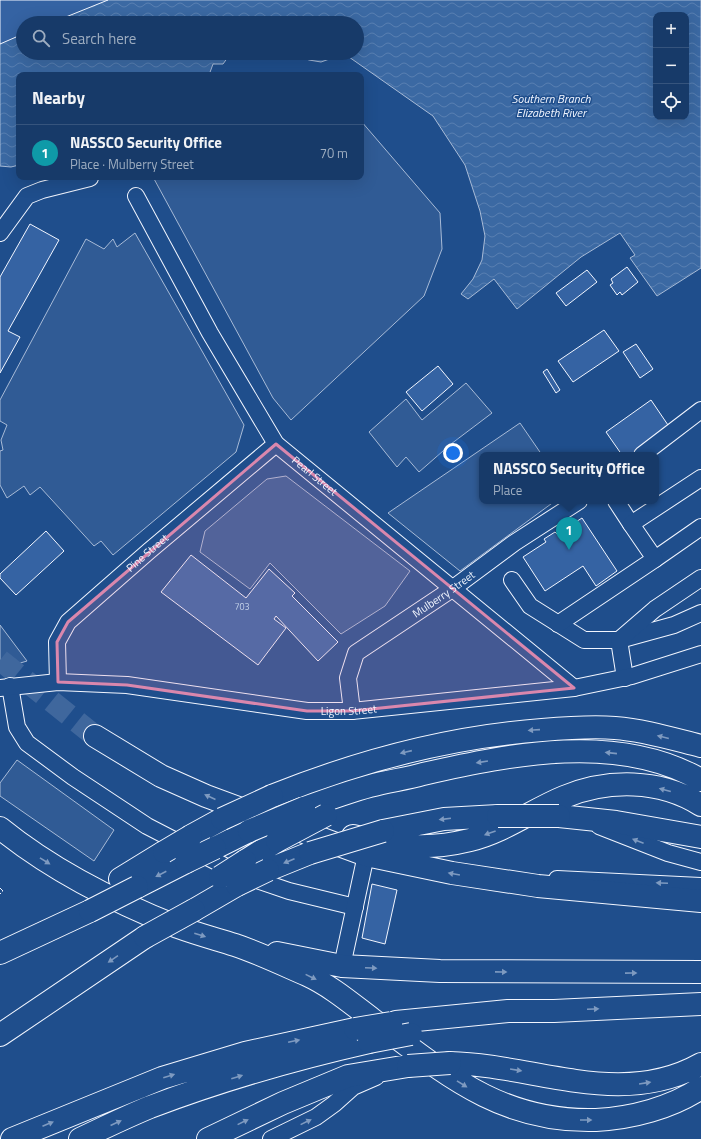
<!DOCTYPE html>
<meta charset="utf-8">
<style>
:root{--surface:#173a69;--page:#244571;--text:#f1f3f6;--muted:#9eadc0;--line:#36547d;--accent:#d6ab8b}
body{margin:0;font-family:"Titillium Web",sans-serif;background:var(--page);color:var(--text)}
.controls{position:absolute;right:12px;top:12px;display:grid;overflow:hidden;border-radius:8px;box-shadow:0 4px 16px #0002}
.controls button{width:36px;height:36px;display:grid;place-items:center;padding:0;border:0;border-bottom:1px solid var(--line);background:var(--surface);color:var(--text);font:20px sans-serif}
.you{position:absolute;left:453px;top:453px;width:14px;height:14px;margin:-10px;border:3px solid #fff;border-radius:50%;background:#1a73e8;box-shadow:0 0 0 6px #1a73e833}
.badge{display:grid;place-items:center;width:26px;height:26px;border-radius:50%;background:var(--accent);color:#fff;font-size:13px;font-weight:700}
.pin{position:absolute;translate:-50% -33px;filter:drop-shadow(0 1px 2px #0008)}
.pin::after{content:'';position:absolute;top:21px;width:14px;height:12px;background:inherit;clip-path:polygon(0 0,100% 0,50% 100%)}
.popup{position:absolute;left:479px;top:452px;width:180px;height:52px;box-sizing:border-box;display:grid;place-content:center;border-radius:8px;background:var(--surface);filter:drop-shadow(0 1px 3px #0005);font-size:13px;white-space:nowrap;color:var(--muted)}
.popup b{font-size:15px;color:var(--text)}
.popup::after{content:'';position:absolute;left:50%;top:100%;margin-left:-8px;border:8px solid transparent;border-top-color:var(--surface)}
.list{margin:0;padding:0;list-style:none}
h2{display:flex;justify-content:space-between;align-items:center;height:52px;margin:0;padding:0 16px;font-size:17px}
h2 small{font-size:13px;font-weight:400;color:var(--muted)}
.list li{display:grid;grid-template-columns:26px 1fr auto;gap:12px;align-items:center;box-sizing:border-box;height:56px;padding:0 16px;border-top:1px solid var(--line)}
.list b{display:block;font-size:15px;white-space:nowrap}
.list p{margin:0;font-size:13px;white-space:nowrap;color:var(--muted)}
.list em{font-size:13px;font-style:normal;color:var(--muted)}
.icon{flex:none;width:22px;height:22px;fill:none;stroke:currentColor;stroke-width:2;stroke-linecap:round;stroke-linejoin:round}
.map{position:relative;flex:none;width:701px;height:1139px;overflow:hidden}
.search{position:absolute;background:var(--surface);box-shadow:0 4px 16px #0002;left:16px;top:16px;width:348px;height:44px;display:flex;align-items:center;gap:10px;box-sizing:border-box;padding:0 14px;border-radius:22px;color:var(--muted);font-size:15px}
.panel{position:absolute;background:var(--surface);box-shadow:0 4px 16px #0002;left:16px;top:72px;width:348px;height:108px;border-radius:8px}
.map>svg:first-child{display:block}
.parking{fill:#305b95;stroke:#a8bbd7}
.water{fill:url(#water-waves);stroke:#a8bbd7;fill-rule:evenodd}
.building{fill:#3563a3;stroke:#f2f6ff}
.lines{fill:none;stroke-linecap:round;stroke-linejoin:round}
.highway-tunnel{stroke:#3f679d;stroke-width:22;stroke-dasharray:22 11;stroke-linecap:butt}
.minor-casing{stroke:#f2f6ff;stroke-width:18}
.highway-casing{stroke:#f2f6ff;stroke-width:24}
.minor{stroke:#1f4e8c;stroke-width:16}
.highway{stroke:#1f4e8c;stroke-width:22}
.highway-bridge-casing{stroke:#f2f6ff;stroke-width:24;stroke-linecap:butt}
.highway-bridge{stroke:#1f4e8c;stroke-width:22}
.fence{stroke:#f2f6ff;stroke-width:1;stroke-dasharray:5 2;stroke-linecap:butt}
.oneway{fill:#7e9ac0}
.marked{fill:#da87ad;fill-opacity:0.2;stroke:#da87ad;stroke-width:3;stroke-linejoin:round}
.labels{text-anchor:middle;stroke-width:3;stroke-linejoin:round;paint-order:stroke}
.number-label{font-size:9px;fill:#c3d1e8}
.street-label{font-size:11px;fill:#f2f6ff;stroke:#1f4e8c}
.water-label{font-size:12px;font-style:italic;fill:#f2f6ff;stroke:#1f4e8c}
</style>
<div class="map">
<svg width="701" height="1139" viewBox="0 0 701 1139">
<defs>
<pattern id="water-waves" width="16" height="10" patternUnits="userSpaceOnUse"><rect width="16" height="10" fill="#3b69a3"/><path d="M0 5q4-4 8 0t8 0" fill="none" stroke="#587fb1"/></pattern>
</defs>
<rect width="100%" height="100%" fill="#1f4e8c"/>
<path class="parking" d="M361,121L440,213L442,249L424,296L291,420L273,398L153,177H361Z
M135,233L244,425L236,452L113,555L101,541L94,546L40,487L30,495L24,486L7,498L0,485V451L3,450L1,440L7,425L0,421V400L86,239L104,249L113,239L117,247Z
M466,383L492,413L451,444L419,472L406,457L397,467L369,432L406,399L422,420Z
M520,423L542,455H482V501H555L460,571L388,513Z
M286,476L410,571L385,606L341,634L270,563L250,589L200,552L205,531L267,479Z
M0,625L27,661L0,669Z
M17,760L114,830L94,861L0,796V783Z"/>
<path class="water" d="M0,0H701V268L657,296L630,258L635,255L620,233L581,257L517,309L494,279L468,299L461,294L473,279L482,260L485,236L480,211L465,165L433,116L349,57H335L321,62L309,60L291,53H357V23H23V53H231L223,64H213L209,75H19V165L11,167L0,166ZM656,15H686V117H656Z"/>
<path class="building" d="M0,0H108L51,23H23V34L0,44Z
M30,224L59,240L8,331L20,337L0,373V277Z
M627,267L638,282L622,295L620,292L617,295L610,285L613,283L611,279Z
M587,270L597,282L566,306L556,293Z
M604,330L619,351L573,382L558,361Z
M636,344L653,369L640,378L623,352Z
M438,366L453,384L422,411L406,392Z
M547,369L560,390L556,393L543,372Z
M651,400L670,428L632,455H622L606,432Z
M582,518L617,571L596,586L583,566L545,591L523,557L546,542L544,539L555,532L557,534Z
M46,531L64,551L16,595L0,578V574Z
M191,555L246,598L269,569L295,593L292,596L338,642L318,661L276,616L274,619L286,628L258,665L161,592Z
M372,884L397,890L385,944L362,938Z"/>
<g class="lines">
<path class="highway-tunnel" d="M0,660L95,736"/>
<defs>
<g id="minor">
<path id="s1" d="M136,196L210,333L276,444L574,688"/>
<path d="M0,233L27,196L42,190L90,178"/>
<path d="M642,455L701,410"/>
<path d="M616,501L631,524"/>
<path d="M655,559L701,527"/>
<path d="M512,580L530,606L584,640H619L625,678"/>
<path d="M558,624L655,559L631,524L701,478"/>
<path d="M623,639L674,625L701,613"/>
<path d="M619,640L655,609L701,578"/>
<path id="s2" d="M58,682L57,642L68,622L149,551L276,444"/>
<path d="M10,686L17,727L27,743L73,777L147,826L242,875L289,891L355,907"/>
<path id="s3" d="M0,688L58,682L127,685L307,711H352L574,688L632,676L701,654"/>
<path id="s4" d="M352,711L348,678L356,653L452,589L514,543L579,501"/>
<path d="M599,826L668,853L701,862"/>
<path d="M557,879L701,886"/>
<path d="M342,966L366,855"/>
<path d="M271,1139L316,1117L334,1104L353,1087L376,1077"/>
</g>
<path id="highway" d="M95,736L161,776L206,796L366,855L452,873L538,886L701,901
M272,796C359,761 448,737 542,730C566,728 590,726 615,728C644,730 673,739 701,746
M304,808C326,800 348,792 370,786C388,781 406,779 423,774C512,754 618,732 701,780
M559,816L616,822L701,837
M0,828C53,871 115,902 178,927C197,934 216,939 235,945C259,953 284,965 307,975C331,986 352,1004 372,1019C444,1073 501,1123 596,1120C632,1118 671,1108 701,1088
M383,831L444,819L498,816
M191,836L222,819
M353,836C397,846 425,851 470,840C504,832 532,810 564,797C608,779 660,779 701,805
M215,848L249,831
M245,861L277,841
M268,870L310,853
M120,879L164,852
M137,887L186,862
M194,910L237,885
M0,953L90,911
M277,953L342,966L440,971L701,972
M396,1022L508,1011H554L701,1004
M0,1035L145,937
M450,1063C535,1065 621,1109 701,1064
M12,1139L162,1078L245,1053L355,1029
M80,1139C103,1128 126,1117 150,1107C221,1080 294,1059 369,1042
M208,1139L283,1103L348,1076L408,1066"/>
</defs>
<use href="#minor" class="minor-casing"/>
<use href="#highway" class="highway-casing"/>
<use href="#minor" class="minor"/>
<use href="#highway" class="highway"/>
<defs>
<path id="highway-bridge" d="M498,816H559
M222,819L272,796
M249,831L304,808
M277,841L326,815
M164,852L191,836
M310,853L383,831
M186,862L215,848
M220,877L245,861
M237,885L268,870
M90,911L137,887
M145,937L194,910
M355,1029L391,1023
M369,1042L411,1034
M408,1066L450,1063"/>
</defs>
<use href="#highway-bridge" class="highway-bridge-casing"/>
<use href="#highway-bridge" class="highway-bridge"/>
<path class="fence" d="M0,888L3,891L0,894"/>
</g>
<defs><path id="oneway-solid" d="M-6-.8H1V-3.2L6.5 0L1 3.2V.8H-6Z"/></defs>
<g class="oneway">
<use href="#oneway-solid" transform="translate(534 730) rotate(176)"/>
<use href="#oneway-solid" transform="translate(663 737) rotate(-166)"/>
<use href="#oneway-solid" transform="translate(406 752) rotate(167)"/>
<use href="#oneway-solid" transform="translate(611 753) rotate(-174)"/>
<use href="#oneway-solid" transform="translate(482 762) rotate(171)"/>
<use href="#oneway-solid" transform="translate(665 790) rotate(-165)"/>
<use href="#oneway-solid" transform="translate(210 797) rotate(-156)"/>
<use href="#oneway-solid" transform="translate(445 819) rotate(173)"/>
<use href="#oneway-solid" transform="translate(490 833) rotate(160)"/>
<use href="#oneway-solid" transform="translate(638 841) rotate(-159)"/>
<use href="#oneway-solid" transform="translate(45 861) rotate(32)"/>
<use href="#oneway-solid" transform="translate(289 861) rotate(157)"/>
<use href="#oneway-solid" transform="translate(161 874) rotate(153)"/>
<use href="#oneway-solid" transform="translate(454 874) rotate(-170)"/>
<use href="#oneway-solid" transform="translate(662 883) rotate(-177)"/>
<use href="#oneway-solid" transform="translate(200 935) rotate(18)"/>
<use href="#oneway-solid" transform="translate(113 959) rotate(146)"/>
<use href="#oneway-solid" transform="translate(371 968) rotate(3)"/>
<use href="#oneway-solid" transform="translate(501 972) rotate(1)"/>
<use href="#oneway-solid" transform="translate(631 973) rotate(-1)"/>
<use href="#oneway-solid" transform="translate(311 977) rotate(26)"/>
<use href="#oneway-solid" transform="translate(593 1009) rotate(-3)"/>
<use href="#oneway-solid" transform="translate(294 1041) rotate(-12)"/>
<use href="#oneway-solid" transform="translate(516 1070) rotate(9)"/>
<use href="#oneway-solid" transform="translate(169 1076) rotate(-17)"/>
<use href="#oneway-solid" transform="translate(237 1077) rotate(-17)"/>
<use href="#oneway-solid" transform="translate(645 1083) rotate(-9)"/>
<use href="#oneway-solid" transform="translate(462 1084) rotate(32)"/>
<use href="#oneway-solid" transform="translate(586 1120)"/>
<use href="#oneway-solid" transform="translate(243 1122) rotate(-26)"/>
<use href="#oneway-solid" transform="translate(306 1122) rotate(-26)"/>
<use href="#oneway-solid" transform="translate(116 1123) rotate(-25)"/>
<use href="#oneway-solid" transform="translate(48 1124) rotate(-23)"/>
</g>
<path class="marked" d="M276,444L574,688L352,711H307L127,685L58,682L57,642L68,622Z"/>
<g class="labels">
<g class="number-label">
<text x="242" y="610">703</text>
</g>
<g class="street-label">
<text dy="4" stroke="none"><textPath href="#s1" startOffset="335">Pearl Street</textPath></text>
<text dy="4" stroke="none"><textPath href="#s2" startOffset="168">Pine Street</textPath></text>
<text dy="4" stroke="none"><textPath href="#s4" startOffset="165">Mulberry Street</textPath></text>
<text dy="4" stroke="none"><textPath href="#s3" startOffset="351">Ligon Street</textPath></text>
</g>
<g class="water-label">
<text x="551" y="103">Southern Branch<tspan x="551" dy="14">Elizabeth River</tspan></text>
</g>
</g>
</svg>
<div class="controls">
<button>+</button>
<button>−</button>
<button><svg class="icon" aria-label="locate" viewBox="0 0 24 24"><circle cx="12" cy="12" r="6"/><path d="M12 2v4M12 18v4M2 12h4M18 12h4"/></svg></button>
</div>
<div class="you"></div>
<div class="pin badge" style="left:569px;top:550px;background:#0f9aa8">1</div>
<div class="popup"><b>NASSCO Security Office</b>Place</div>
<div class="search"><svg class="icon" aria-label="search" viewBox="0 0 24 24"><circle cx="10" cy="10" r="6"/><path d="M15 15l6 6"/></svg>Search here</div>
<section class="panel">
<h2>Nearby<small></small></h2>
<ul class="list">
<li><span class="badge" style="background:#0f9aa8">1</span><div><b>NASSCO Security Office</b><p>Place · Mulberry Street</p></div><em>70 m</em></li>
</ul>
</section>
</div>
